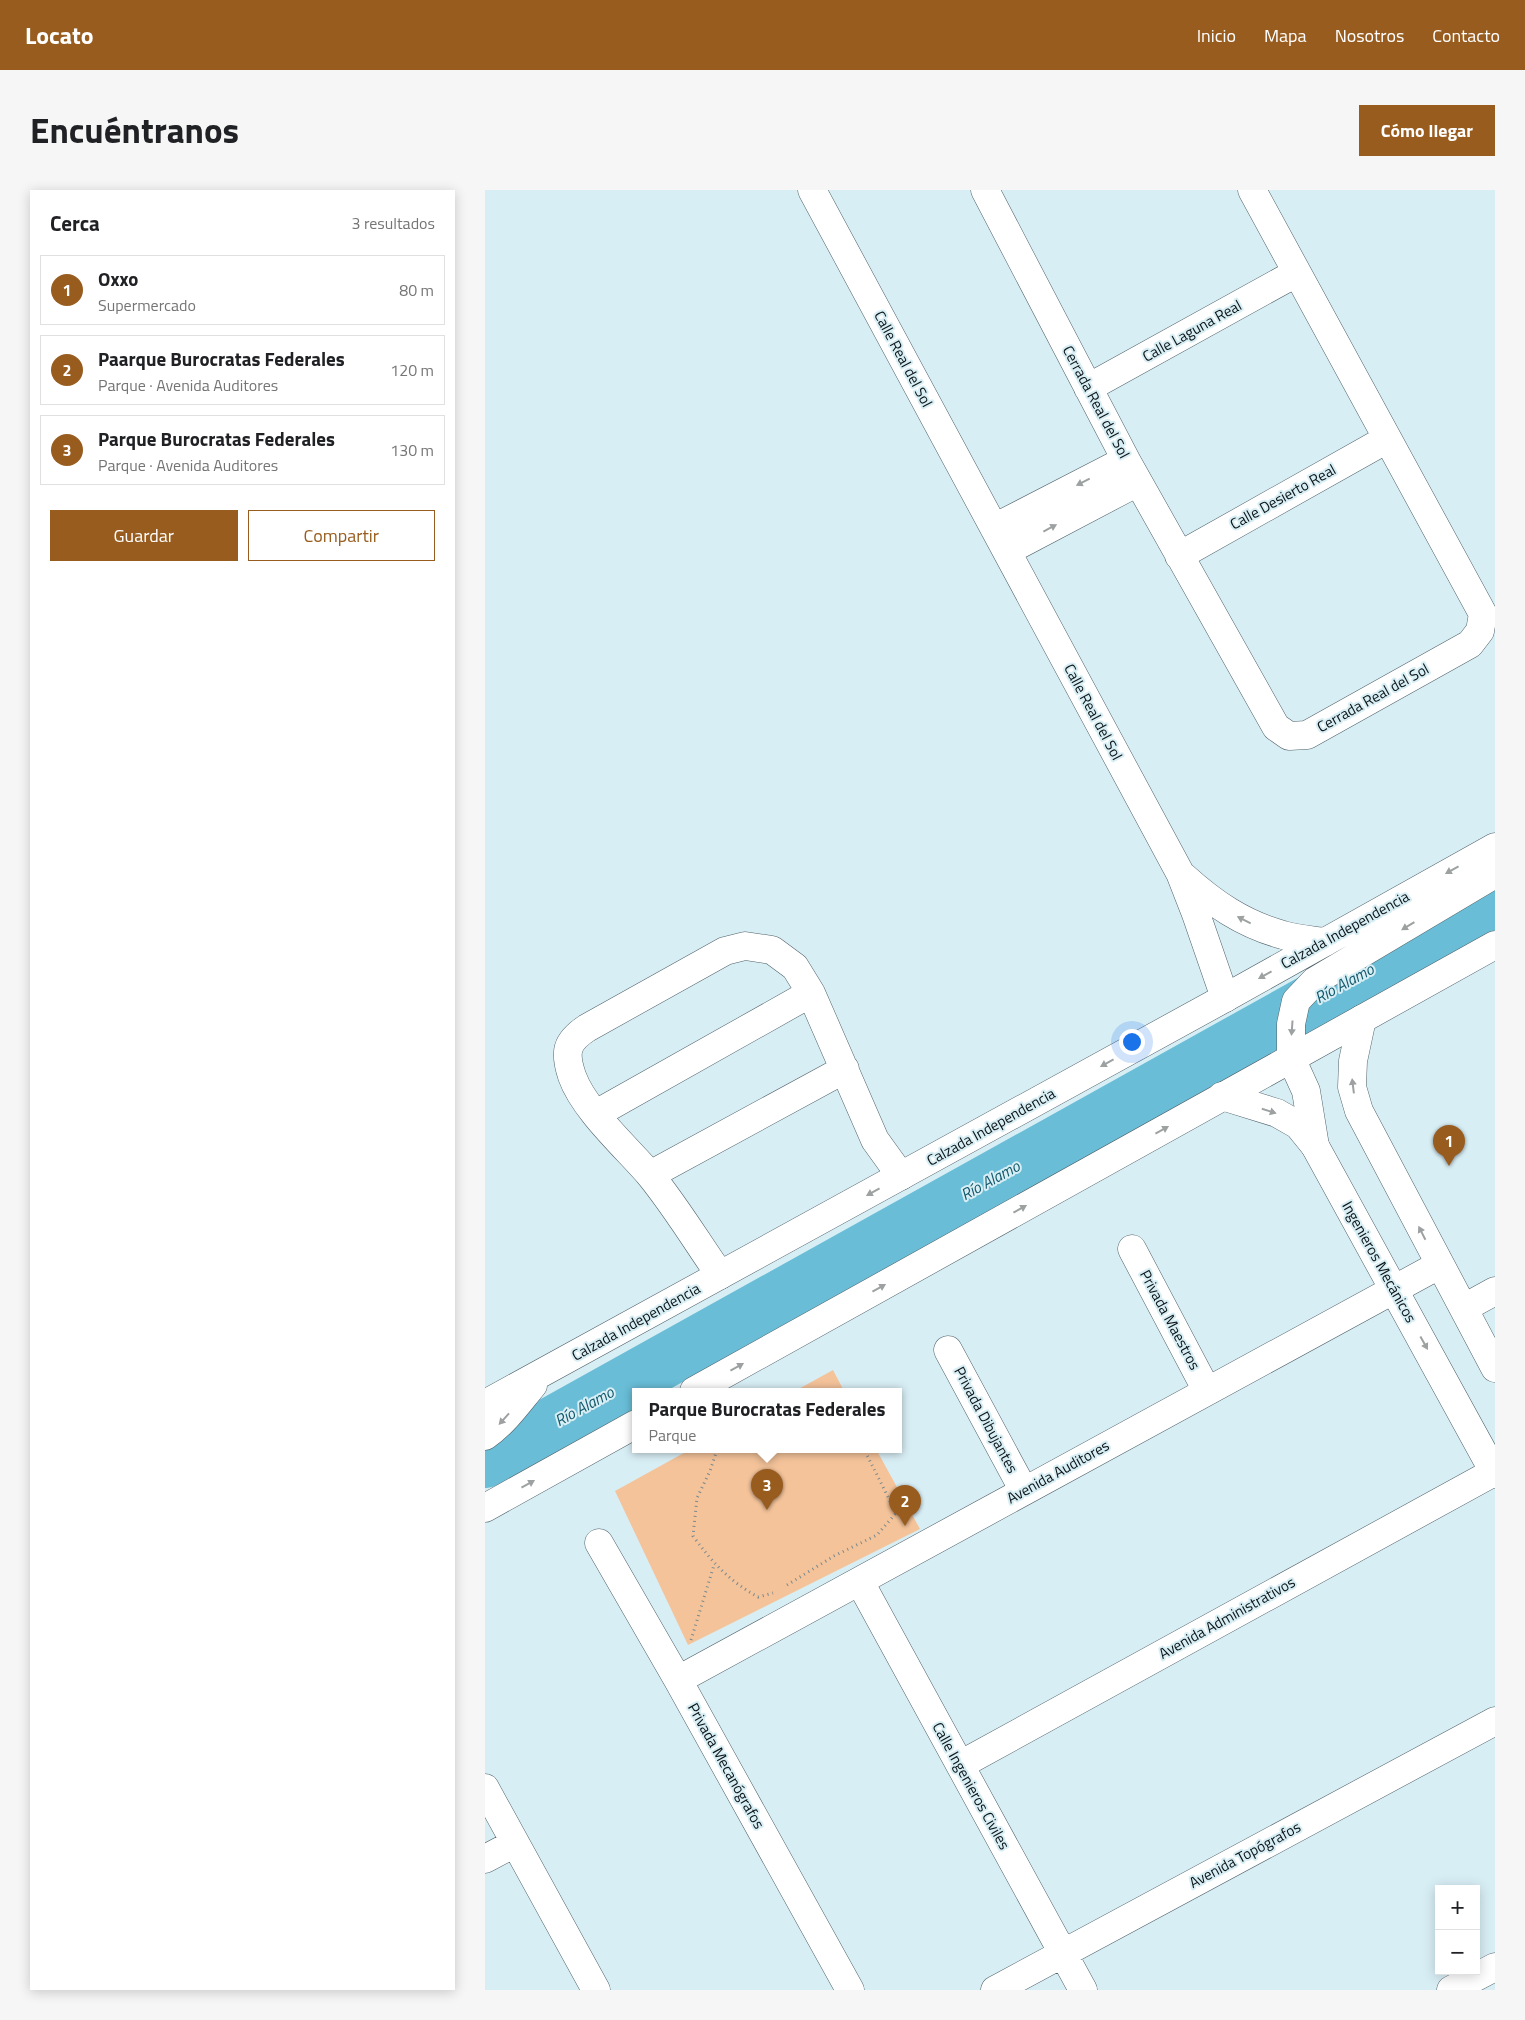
<!DOCTYPE html>
<html lang="es">
<meta charset="utf-8">
<style>
:root{--surface:#fff;--page:#f6f6f6;--text:#202124;--muted:#757577;--line:#e0e0e0;--accent:#985c1e}
body{margin:0;font-family:"Titillium Web",sans-serif;background:var(--page);color:var(--text)}
.controls{position:absolute;right:15px;bottom:15px;display:grid;overflow:hidden;border-radius:0px;box-shadow:0 2px 12px #0003}
.controls button{width:45px;height:45px;display:grid;place-items:center;padding:0;border:0;border-bottom:1px solid var(--line);background:var(--surface);color:var(--text);font:25px sans-serif}
.you{position:absolute;left:646px;top:851px;width:18px;height:18px;margin:-12px;border:4px solid #fff;border-radius:50%;background:#1a73e8;box-shadow:0 0 0 8px #1a73e833}
.badge{display:grid;place-items:center;width:32px;height:32px;border-radius:50%;background:var(--accent);color:#fff;font-size:16px;font-weight:700}
.pin{position:absolute;translate:-50% -41px;filter:drop-shadow(0 1px 2px #0008)}
.pin::after{content:'';position:absolute;top:26px;width:18px;height:15px;background:inherit;clip-path:polygon(0 0,100% 0,50% 100%)}
.popup{position:absolute;left:147px;top:1198px;width:270px;height:65px;box-sizing:border-box;display:grid;place-content:center;border-radius:0px;background:var(--surface);filter:drop-shadow(0 1px 4px #0005);font-size:16px;white-space:nowrap;color:var(--muted)}
.popup b{font-size:19px;color:var(--text)}
.popup::after{content:'';position:absolute;left:50%;top:100%;margin-left:-10px;border:10px solid transparent;border-top-color:var(--surface)}
.list{margin:0;padding:0;list-style:none}
h2{display:flex;justify-content:space-between;align-items:center;height:65px;margin:0;padding:0 20px;font-size:21px}
h2 small{font-size:16px;font-weight:400;color:var(--muted)}
.list li{display:grid;grid-template-columns:32px 1fr auto;gap:15px;align-items:center;box-sizing:border-box;height:70px;margin:0 10px 10px;padding:0 10px;border:1px solid var(--line);border-radius:0px}
.list b{display:block;font-size:19px;white-space:nowrap}
.list p{margin:0;font-size:16px;white-space:nowrap;color:var(--muted)}
.list em{font-size:16px;font-style:normal;color:var(--muted)}
.actions{display:flex;gap:10px;padding:15px 20px}
.actions a{flex:1;padding:11px 0;border:1px solid var(--accent);border-radius:0px;text-align:center;font-size:18px;color:var(--accent)}
.actions .main{background:var(--accent);color:#fff}
.map{position:relative;flex:none;width:1010px;height:1800px;overflow:hidden;border-radius:0px}
header{display:flex;align-items:center;gap:30px;box-sizing:border-box;height:70px;padding:0 25px;background:var(--accent);color:#fff}
header strong{font-size:24px}
nav{display:flex;gap:28px;margin-inline-start:auto;font-size:18px}
.intro{display:flex;align-items:center;justify-content:space-between;box-sizing:border-box;height:120px;padding:0 30px}
h1{margin:0;font-size:35px}
.button{padding:12px 22px;border-radius:0px;background:var(--accent);color:#fff;font-size:18px;font-weight:700}
main{display:flex;gap:30px;padding:0 30px}
aside{flex:1;background:var(--surface);border-radius:0px;box-shadow:0 2px 12px #0003}
.map>svg:first-child{display:block}
.green{fill:#f4c39a}
.lines{fill:none;stroke-linecap:round;stroke-linejoin:round}
.river{stroke:#69bdd7;stroke-width:54}
.minor-casing{stroke:#506269;stroke-width:29}
.major-casing{stroke:#506269;stroke-width:29}
.path{stroke:#7b8a8f;stroke-width:3;stroke-dasharray:1 4;stroke-linecap:butt}
.minor{stroke:#fff;stroke-width:28}
.major{stroke:#fff;stroke-width:28}
.oneway{fill:#9da1a1}
.labels{text-anchor:middle;stroke-width:4;stroke-linejoin:round;paint-order:stroke}
.street-label{font-size:15px;fill:#0b1315;stroke:#d8eef5}
.water-label{font-size:16px;font-style:italic;fill:#11576a;stroke:#d8eef5}
</style>
<header>
<strong>Locato</strong>
<nav><a>Inicio</a><a>Mapa</a><a>Nosotros</a><a>Contacto</a></nav>
</header>
<div class="intro"><h1>Encuéntranos</h1><a class="button">Cómo llegar</a></div>
<main>
<aside>
<h2>Cerca<small>3 resultados</small></h2>
<ul class="list">
<li><span class="badge">1</span><div><b>Oxxo</b><p>Supermercado</p></div><em>80 m</em></li>
<li><span class="badge">2</span><div><b>Paarque Burocratas Federales</b><p>Parque · Avenida Auditores</p></div><em>120 m</em></li>
<li><span class="badge">3</span><div><b>Parque Burocratas Federales</b><p>Parque · Avenida Auditores</p></div><em>130 m</em></li>
</ul>
<div class="actions"><a class="main">Guardar</a><a>Compartir</a></div>
</aside>
<div class="map">
<svg width="1010" height="1800" viewBox="0 0 1010 1800">
<rect width="100%" height="100%" fill="#d8eef5"/>
<path class="green" d="M348,1180L359,1201H310Z
M206,1259H391L435,1339L203,1455L130,1301Z"/>
<g class="lines">
<path class="river" d="M0,1271L1010,709"/>
<defs>
<path id="minor" d="M327,0L695,683L711,724L740,808
M500,0L641,270L791,537L804,546L822,545L985,454L995,441L998,424L767,0
M603,198L811,83
M509,338L641,270
M522,361L653,292
M694,366L902,249
M699,687C729,714 758,734 798,745C811,749 826,750 840,752
M877,829L868,871L867,897L874,921L1010,1178
M737,906L792,923L813,935L830,956L1010,1284
M111,924L326,803
M165,985L360,879
M647,1059L722,1201
M235,1085C212,1052 191,1017 165,985C142,958 99,920 87,886C79,862 81,852 102,838L240,761L260,756L287,760L310,777L326,803L390,950L416,986
M979,1118L1010,1101
M463,1160L539,1301
M114,1353L193,1490L365,1800
M375,1392L598,1800
M193,1490L954,1075
M475,1575L1009,1282
M0,1598L111,1800
M0,1669L30,1653
M510,1800L1010,1531
M966,1800L1010,1777"/>
<path id="major" d="M830,956L821,901L806,868V834L811,811L830,791L1010,684
M209,1201L1010,755
M0,1214L740,808L1010,657
M0,1246C19,1233 33,1213 48,1195
M0,1318L151,1234"/>
</defs>
<use href="#minor" class="minor-casing"/>
<use href="#major" class="major-casing"/>
<path class="path" d="M238,1259L231,1263L225,1281L212,1308L208,1346C227,1372 244,1391 273,1407L288,1403
M302,1395L349,1366L392,1345L411,1323L379,1259
M206,1450L229,1375"/>
<use href="#minor" class="minor"/>
<use href="#major" class="major"/>
</g>
<defs><path id="oneway-solid" d="M-6-.8H1V-3.2L6.5 0L1 3.2V.8H-6Z" transform="scale(1.25)"/></defs>
<g class="oneway">
<use href="#oneway-solid" transform="translate(598 292) rotate(153)"/>
<use href="#oneway-solid" transform="translate(565 338) rotate(-28)"/>
<use href="#oneway-solid" transform="translate(967 680) rotate(151)"/>
<use href="#oneway-solid" transform="translate(759 730) rotate(-153)"/>
<use href="#oneway-solid" transform="translate(923 736) rotate(149)"/>
<use href="#oneway-solid" transform="translate(780 785) rotate(151)"/>
<use href="#oneway-solid" transform="translate(807 838) rotate(94)"/>
<use href="#oneway-solid" transform="translate(622 873) rotate(151)"/>
<use href="#oneway-solid" transform="translate(868 896) rotate(-97)"/>
<use href="#oneway-solid" transform="translate(784 921) rotate(17)"/>
<use href="#oneway-solid" transform="translate(677 940) rotate(-29)"/>
<use href="#oneway-solid" transform="translate(388 1002) rotate(151)"/>
<use href="#oneway-solid" transform="translate(535 1019) rotate(-29)"/>
<use href="#oneway-solid" transform="translate(937 1043) rotate(-117)"/>
<use href="#oneway-solid" transform="translate(394 1098) rotate(-29)"/>
<use href="#oneway-solid" transform="translate(939 1153) rotate(61)"/>
<use href="#oneway-solid" transform="translate(252 1177) rotate(-29)"/>
<use href="#oneway-solid" transform="translate(19 1229) rotate(132)"/>
<use href="#oneway-solid" transform="translate(43 1294) rotate(-29)"/>
</g>
<g class="labels">
<g class="street-label">
<text transform="translate(707 141) rotate(-29)" y="5">Calle Laguna Real</text>
<text transform="translate(418 169) rotate(62)" y="5">Calle Real del Sol</text>
<text transform="translate(611 212) rotate(62)" y="5">Cerrada Real del Sol</text>
<text transform="translate(798 307) rotate(-29)" y="5">Calle Desierto Real</text>
<text transform="translate(888 508) rotate(-29)" y="5">Cerrada Real del Sol</text>
<text transform="translate(608 522) rotate(62)" y="5">Calle Real del Sol</text>
<text transform="translate(860 740) rotate(-29)" y="5">Calzada Independencia</text>
<text transform="translate(506 937) rotate(-29)" y="5">Calzada Independencia</text>
<text transform="translate(894 1072) rotate(61)" y="5">Ingenieros Mecánicos</text>
<text transform="translate(685 1130) rotate(62)" y="5">Privada Maestros</text>
<text transform="translate(151 1132) rotate(-29)" y="5">Calzada Independencia</text>
<text transform="translate(501 1230) rotate(62)" y="5">Privada Dibujantes</text>
<text transform="translate(573 1282) rotate(-29)" y="5">Avenida Auditores</text>
<text transform="translate(742 1428) rotate(-29)" y="5">Avenida Administrativos</text>
<text transform="translate(241 1576) rotate(61)" y="5">Privada Mecanógrafos</text>
<text transform="translate(486 1596) rotate(61)" y="5">Calle Ingenieros Civiles</text>
<text transform="translate(760 1665) rotate(-28)" y="5">Avenida Topógrafos</text>
</g>
<g class="water-label">
<text transform="translate(859 793) rotate(-29)" y="6">Río Alamo</text>
<text transform="translate(505 990) rotate(-29)" y="6">Río Alamo</text>
<text transform="translate(99 1216) rotate(-29)" y="6">Río Alamo</text>
</g>
</g>
</svg>
<div class="controls">
<button>+</button>
<button>−</button>
</div>
<div class="you"></div>
<div class="pin badge" style="left:964px;top:976px">1</div>
<div class="pin badge" style="left:420px;top:1336px">2</div>
<div class="pin badge" style="left:282px;top:1320px">3</div>
<div class="popup"><b>Parque Burocratas Federales</b>Parque</div>
</div>
</main>
